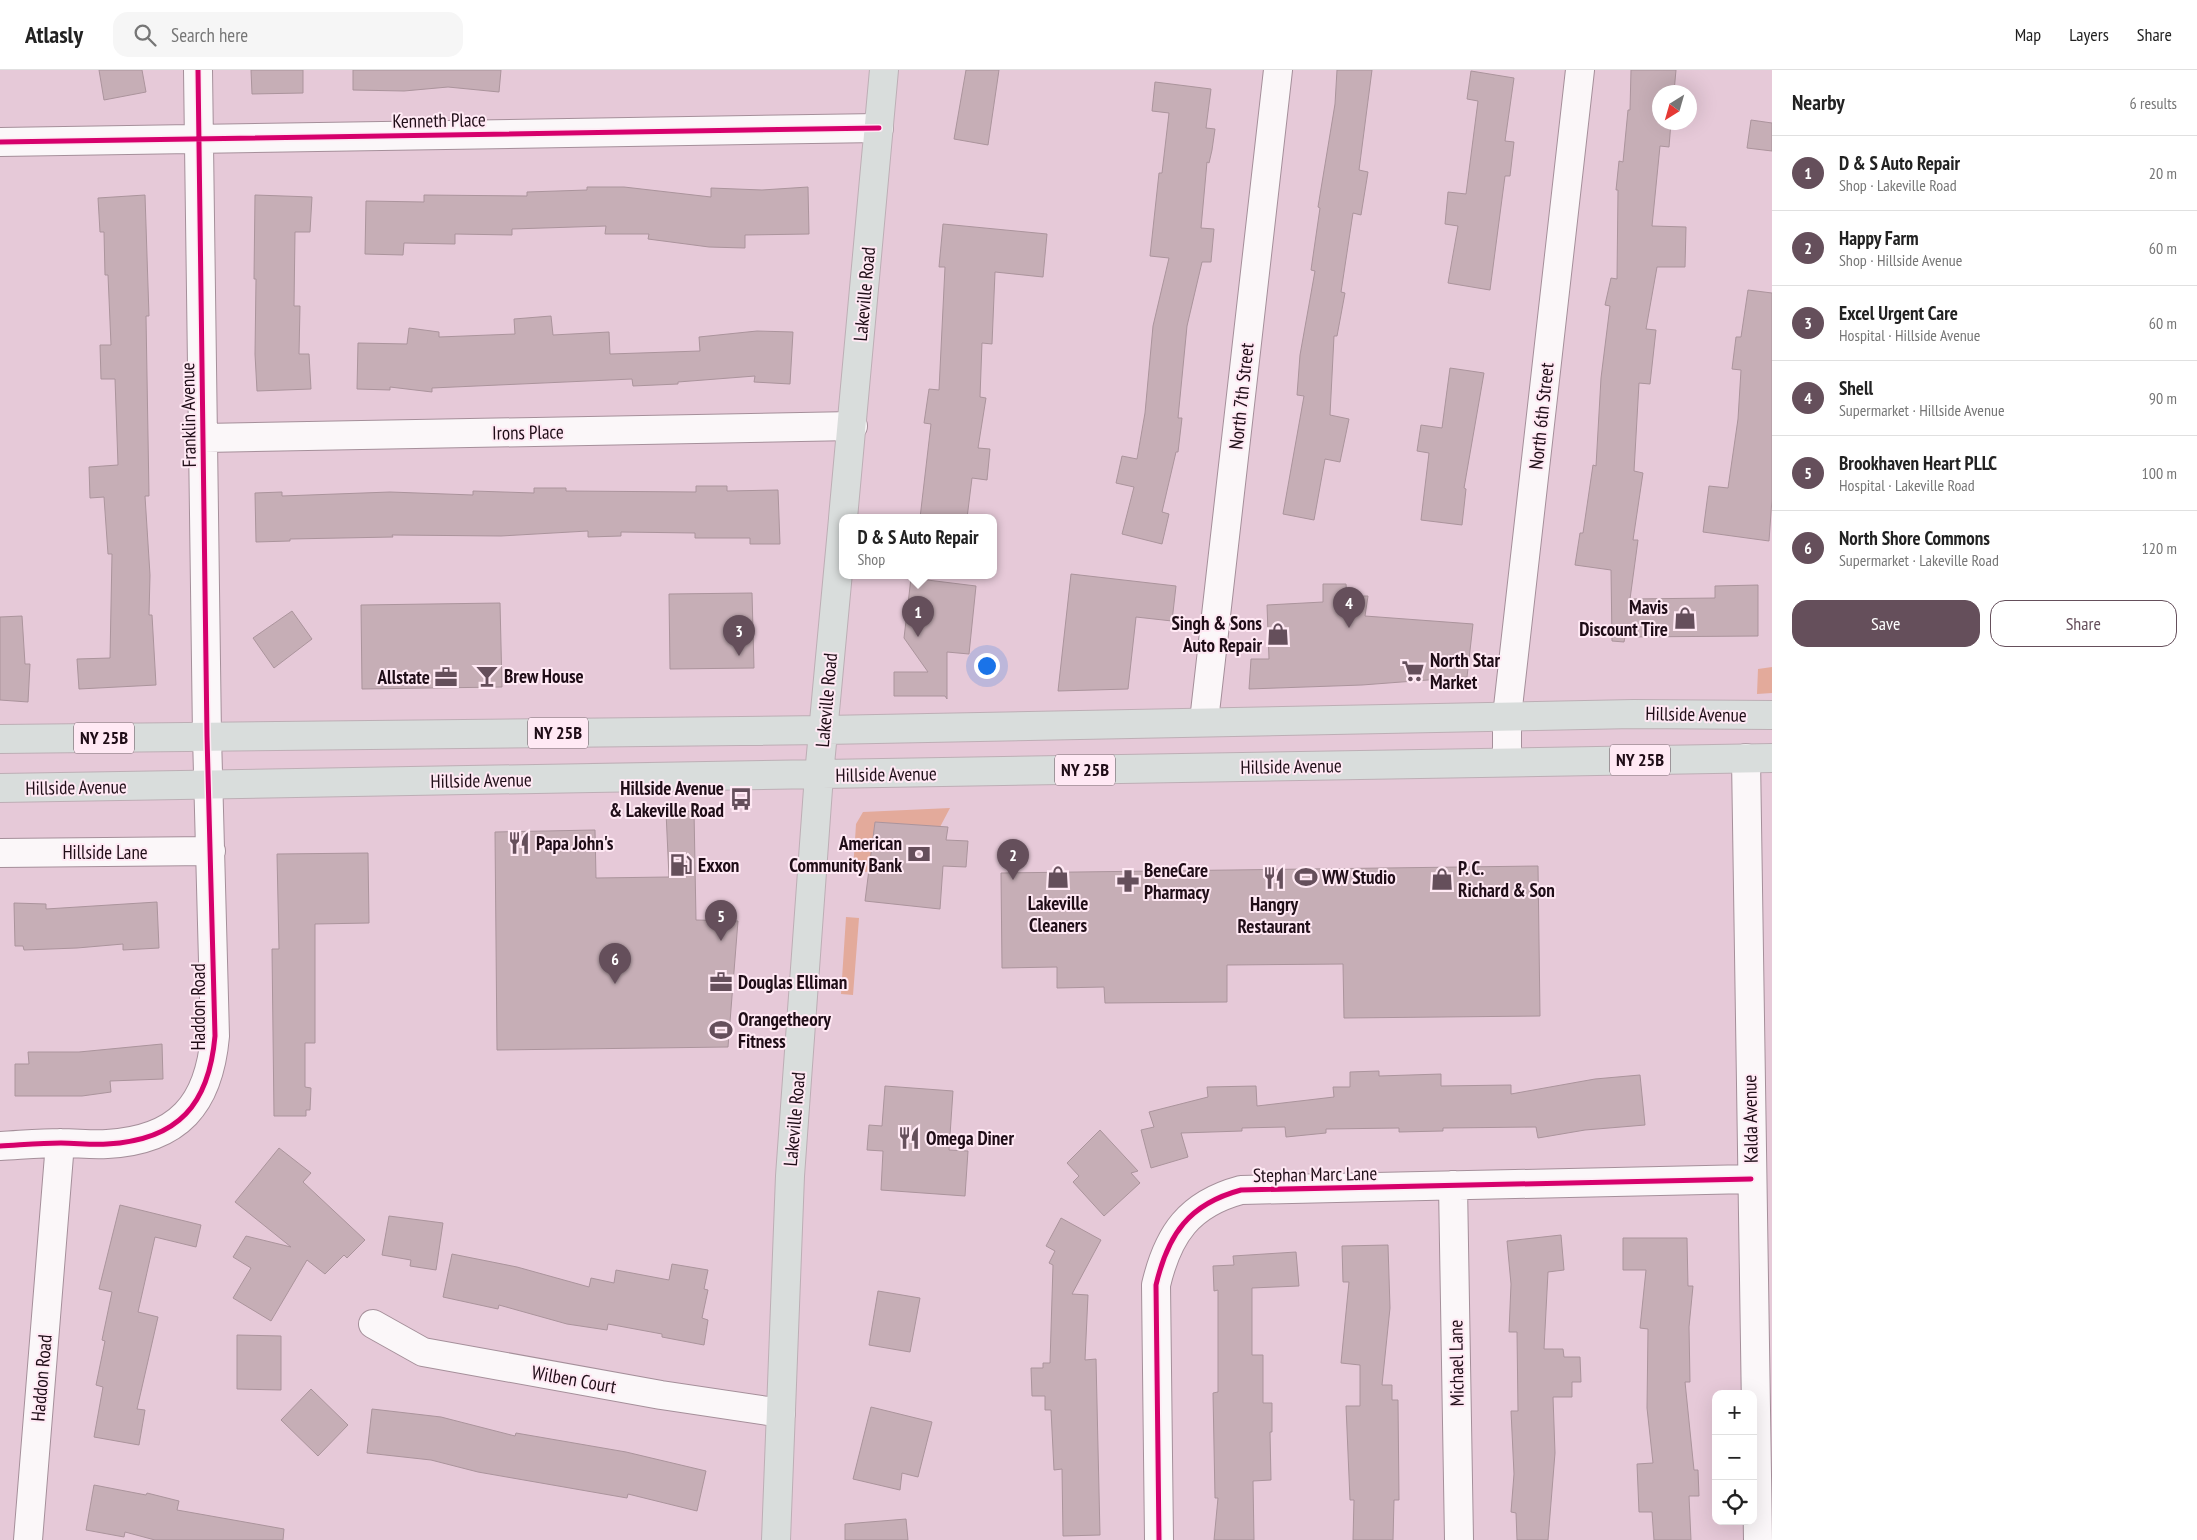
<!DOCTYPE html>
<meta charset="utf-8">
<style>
:root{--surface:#fff;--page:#f6f6f6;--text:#222;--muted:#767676;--line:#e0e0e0;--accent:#654f5b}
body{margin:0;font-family:"PT Sans Narrow",sans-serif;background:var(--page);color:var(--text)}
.controls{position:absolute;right:15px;bottom:15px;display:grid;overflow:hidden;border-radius:10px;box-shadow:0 5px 20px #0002}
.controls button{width:45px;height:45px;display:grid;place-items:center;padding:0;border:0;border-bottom:1px solid var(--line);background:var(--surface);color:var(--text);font:25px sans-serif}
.compass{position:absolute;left:1652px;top:15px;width:45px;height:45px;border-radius:50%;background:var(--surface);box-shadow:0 5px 20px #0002;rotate:217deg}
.you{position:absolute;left:986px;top:595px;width:18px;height:18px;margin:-12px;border:4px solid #fff;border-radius:50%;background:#1a73e8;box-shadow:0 0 0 8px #1a73e833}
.badge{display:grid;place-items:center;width:32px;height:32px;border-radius:50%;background:var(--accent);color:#fff;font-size:16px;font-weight:700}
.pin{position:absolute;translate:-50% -41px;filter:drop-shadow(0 1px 2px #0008)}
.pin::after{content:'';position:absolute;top:26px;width:18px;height:15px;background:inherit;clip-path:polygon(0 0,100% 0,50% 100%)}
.popup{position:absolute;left:839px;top:444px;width:158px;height:65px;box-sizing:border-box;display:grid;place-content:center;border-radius:10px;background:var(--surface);filter:drop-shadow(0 1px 4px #0005);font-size:16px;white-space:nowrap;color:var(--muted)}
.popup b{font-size:19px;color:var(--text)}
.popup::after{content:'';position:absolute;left:50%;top:100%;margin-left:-10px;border:10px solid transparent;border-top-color:var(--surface)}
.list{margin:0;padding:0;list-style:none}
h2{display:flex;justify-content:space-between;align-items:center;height:65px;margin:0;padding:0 20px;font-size:21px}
h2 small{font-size:16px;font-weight:400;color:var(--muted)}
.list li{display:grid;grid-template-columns:32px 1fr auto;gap:15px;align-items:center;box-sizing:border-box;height:75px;padding:0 20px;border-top:1px solid var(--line)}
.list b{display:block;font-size:19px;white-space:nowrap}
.list p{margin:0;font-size:16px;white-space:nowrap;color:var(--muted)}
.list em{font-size:16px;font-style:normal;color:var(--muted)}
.actions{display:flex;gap:10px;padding:15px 20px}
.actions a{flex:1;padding:11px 0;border:1px solid var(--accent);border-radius:15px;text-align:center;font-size:18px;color:var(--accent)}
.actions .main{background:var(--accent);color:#fff}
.icon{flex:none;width:28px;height:28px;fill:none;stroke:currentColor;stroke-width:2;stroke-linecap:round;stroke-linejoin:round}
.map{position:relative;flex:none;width:1772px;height:1470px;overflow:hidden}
header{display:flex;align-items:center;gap:30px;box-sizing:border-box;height:70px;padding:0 25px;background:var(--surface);border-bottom:1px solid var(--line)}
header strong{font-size:24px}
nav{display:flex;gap:28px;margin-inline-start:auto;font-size:18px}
.search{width:350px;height:45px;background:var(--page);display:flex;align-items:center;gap:12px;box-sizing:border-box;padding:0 18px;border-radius:15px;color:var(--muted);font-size:19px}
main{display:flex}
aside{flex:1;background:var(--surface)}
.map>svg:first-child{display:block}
.green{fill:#e3aa9b}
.building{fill:#c6aeb6;stroke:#ab949c}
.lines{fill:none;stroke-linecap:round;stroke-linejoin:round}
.minor-casing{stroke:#a58f9a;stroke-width:30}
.major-casing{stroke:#bdaeb5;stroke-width:30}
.minor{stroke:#fbf7f9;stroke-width:28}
.major{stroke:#d9dddc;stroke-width:28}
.cycleway-casing{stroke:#ffe9f4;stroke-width:8}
.cycleway{stroke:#d6006c;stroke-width:5}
.labels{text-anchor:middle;stroke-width:4;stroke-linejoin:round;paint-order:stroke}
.shield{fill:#ffe9f4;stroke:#624f59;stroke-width:1}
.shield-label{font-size:18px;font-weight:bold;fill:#1f0d17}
.street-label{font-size:19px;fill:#1f0d17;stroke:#ffe9f4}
.poi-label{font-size:19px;font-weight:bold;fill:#1f0d17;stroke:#ffe9f4;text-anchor:start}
</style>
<header>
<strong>Atlasly</strong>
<div class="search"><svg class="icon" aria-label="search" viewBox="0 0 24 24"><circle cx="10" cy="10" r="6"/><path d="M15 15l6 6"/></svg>Search here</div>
<nav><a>Map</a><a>Layers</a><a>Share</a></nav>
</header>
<main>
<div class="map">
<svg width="1772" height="1470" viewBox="0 0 1772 1470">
<rect width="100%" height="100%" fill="#e6c9d8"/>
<path class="green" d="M1772,597V623L1757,624L1758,599Z
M950,738L940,757L875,752L869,802L853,801L856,754L863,742Z
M846,847L859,848L853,925L841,924Z"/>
<path class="building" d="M99,0H142L146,22L104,30Z
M251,0H303V23L252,24Z
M353,0H501L499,22L448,17L404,21L353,20Z
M966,0H999L988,75L954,69Z
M1337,0H1372L1359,100L1368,102L1361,145L1353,143L1341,222L1345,223L1337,266H1334L1330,345L1349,349L1340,392L1325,389L1314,450L1283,444L1304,326L1297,325L1300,285L1315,201L1311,200L1320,138L1318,137L1335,34Z
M1631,0H1676L1674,22H1660V52H1671L1669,77L1660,76L1652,156L1686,157L1685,197H1657L1646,259L1656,260L1650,314L1639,313L1634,401L1643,403L1633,470H1638L1630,529L1715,528V516L1758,515V566L1625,567L1624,572L1612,571L1611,500L1575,495L1580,463H1583L1593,395L1596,396L1601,308L1610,236L1605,235L1611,208L1617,209L1618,120H1616L1619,91L1623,92L1628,40H1630Z
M1471,1L1514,8L1505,71L1514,72L1510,106H1505L1490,220L1448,213L1458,156L1445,154L1448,122L1466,124L1478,31L1467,29Z
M1155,12L1211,19L1206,58L1215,59L1212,80L1209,93L1207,92L1201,158L1214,159L1211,192H1202L1187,256L1178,348H1182L1178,382H1176L1162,442L1169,444L1162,474L1122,464L1134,417L1116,413L1122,386L1137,389L1145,343L1153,256L1169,188L1150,186L1159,103H1162L1169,43L1152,41Z
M1751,50L1772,53V81L1747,78Z
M587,117H624L711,127V118L762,120L808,117L809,164L745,165V178L709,177L648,169L649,164H605L606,156L512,159V165L455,164V174L404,173L403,185L365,184L366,131L424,132V125L527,126V122L587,120Z
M145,125L149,246H146L149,426H145L150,505L149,545H152L156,615L79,619L77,589L110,588L112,484H108L104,427L90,428L89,397L118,395L115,309H101L100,275H111L108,205H105L104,162H100L98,128Z
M255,125L312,127L310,162H295L294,236H300L299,284H309L311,319L257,321L255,284L256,209H254Z
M943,154L1047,164L1043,207L995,202L992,274L982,273L980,327L986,328L978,378L990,379L987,410L972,408L967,448H920L931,354L924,353L929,319L939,320L945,197H939Z
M1748,220L1772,223V429L1769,471L1703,462L1709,416L1728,418L1738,349L1741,300L1732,299L1736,267H1741Z
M551,246L553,265L609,262L610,284L700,281L699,267L757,261L793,262L790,314L754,312L755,306L678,312V314L633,316L632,309L432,318V322L390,317V320L357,319L358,273L407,274L409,258L439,262V267L515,264L514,249Z
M1450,298L1484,303L1464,418L1466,419L1462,455L1421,450L1429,383L1417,381L1421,355L1442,358Z
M696,416H727V421L778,420L780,474H750V468H695V463L621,462V466L588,467V461L501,466L392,465L393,467L290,469V471L256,472L255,423L282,422V426L390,422L473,425V421L534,423V418H566V421L696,422Z
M1071,504L1176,516L1172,551L1136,547L1128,619L1058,621Z
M911,508L976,516L969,584L947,582V629L945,626H894V602H928L904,568Z
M1323,514H1346L1347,526H1368L1365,546L1473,554L1467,607L1362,615L1249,619L1251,589H1269L1267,535L1323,532Z
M752,523L754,598L670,599L669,524Z
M500,533L502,617L362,619L361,535Z
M292,541L312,569L274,598L253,568Z
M22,546L25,594H30L28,632L0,630V547Z
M694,741L696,850L738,851L728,977L497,980L495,762L595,760L596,808L669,807L666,742Z
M875,752L948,757L946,770L968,771L966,797L943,796L940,839L865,831Z
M368,783L369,853L315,854V973H305V1017L311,1018L310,1040H306V1046H274L272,879H279L277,784Z
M1538,796L1540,946L1344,948L1343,894L1227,895V932L1105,933L1104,917L1057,918V897L1002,898L1001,803Z
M157,832L159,878L123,880V874L77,878L24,880L23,876H15L14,833L46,834V839Z
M162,974L163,1009L110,1011L111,1022L82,1026H15V994H29L28,982H79Z
M1379,1001V1006L1441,1004V1016L1511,1015V1024L1595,1009L1640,1005L1645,1055L1585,1060L1538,1068L1536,1057L1443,1058V1061L1399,1062V1058L1326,1059V1063L1286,1067L1285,1057L1242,1058V1061L1181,1063L1188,1087L1151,1098L1141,1060L1154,1057L1149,1042L1208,1027L1207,1017L1256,1016L1257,1036L1334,1027L1333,1017H1350V1002Z
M885,1016L953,1021L949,1080L968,1081L965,1126L881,1120L883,1081L867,1080L869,1055L882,1056Z
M1100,1060L1138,1101L1131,1103L1140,1113L1104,1146L1073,1112L1079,1106L1067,1093Z
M279,1078L311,1103L303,1112L365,1170L347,1188L344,1185L325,1204L307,1190L271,1251L233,1228L251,1198L233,1187L246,1166L291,1177L235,1132Z
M120,1135L201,1155L196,1177L155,1167L138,1242L158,1247L137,1339L145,1340L139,1375L94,1367L103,1317L96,1315L105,1271L102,1270L112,1222L99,1219Z
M389,1146L443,1153L436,1200L410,1196L411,1190L382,1185Z
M1061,1148L1101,1170L1072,1224L1088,1225L1085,1290L1096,1289L1100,1465L1063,1466L1062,1399L1054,1400L1051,1340H1045V1326H1032L1031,1298H1043V1293H1050L1053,1195L1049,1193L1055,1181L1046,1176Z
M1561,1165L1564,1200L1548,1202L1544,1279H1563L1564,1287H1580L1581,1312H1572V1327H1553L1555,1383L1548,1470H1517L1516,1443L1511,1442L1514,1404L1511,1341H1518L1517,1262H1509L1511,1214L1507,1171Z
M1623,1168H1687L1688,1216H1693L1689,1257L1690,1312H1685L1694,1400H1698L1699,1426H1689L1691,1470H1654L1652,1442H1639L1637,1394L1653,1393L1647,1338L1648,1259L1640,1258L1646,1200H1623Z
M1388,1175L1390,1238L1382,1315H1392V1330H1398L1399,1430H1394L1393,1470H1353L1354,1430H1350L1346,1336H1360V1295L1341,1293L1349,1212H1343L1342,1176Z
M1296,1182L1299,1216L1252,1218V1285H1263V1333H1272V1362H1270L1271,1410L1253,1411L1254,1470H1214L1218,1428H1215L1213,1323L1218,1322V1220L1214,1221L1213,1196L1234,1195L1233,1186Z
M452,1184L517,1197L589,1217L591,1208L614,1213L616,1200L669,1210L672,1194L708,1200L704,1219L708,1220L702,1248L708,1250L704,1275L662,1267V1264L608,1254L607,1260L567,1254L499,1235L498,1239L443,1227Z
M878,1221L920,1228L910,1282L869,1275Z
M237,1265L281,1266V1320L237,1319Z
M311,1319L348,1355L318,1386L281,1350Z
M871,1337L932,1352L918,1407L902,1403L900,1420L853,1409Z
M372,1339L441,1347L515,1366L516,1363L626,1382L706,1401L697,1441L628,1424L627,1428L478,1402L431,1390L367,1383Z
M94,1415L146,1425L147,1423L179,1431L177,1440L284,1459L283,1470H155L125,1462L124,1467L86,1460Z
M906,1449L908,1470H845V1454Z"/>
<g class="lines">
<defs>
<path id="minor" d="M0,72L879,58
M204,368L853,356
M1204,651L1278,0
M1746,688L1758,1470
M1507,692V646L1580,0
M0,783L211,781
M0,1076C20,1075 41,1073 61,1073C76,1073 92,1075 107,1074C179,1070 209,1034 215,966L207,666L198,0
M1453,1115L1459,1470
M373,1254L423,1282L661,1325L781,1343
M28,1470L60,1073
M1159,1470L1156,1215C1168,1164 1189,1134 1241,1120L1751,1109"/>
<path id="major" d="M843,448L884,0
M0,669L825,660L1634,644L1772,645
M0,718L1772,688
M776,1470L790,1106L819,705L843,449"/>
</defs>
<use href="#minor" class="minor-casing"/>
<use href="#major" class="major-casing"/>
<use href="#minor" class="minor"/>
<use href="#major" class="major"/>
<defs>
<path id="cycleway" d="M0,72L879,58
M0,1076C20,1075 41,1073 61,1073C76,1073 92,1075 107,1074C179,1070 209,1034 215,966L207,666L198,0
M1159,1470L1156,1215C1168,1164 1189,1134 1241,1120L1751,1109"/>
</defs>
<use href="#cycleway" class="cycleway-casing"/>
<use href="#cycleway" class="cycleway"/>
</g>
<defs>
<symbol id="shop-bare" viewBox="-9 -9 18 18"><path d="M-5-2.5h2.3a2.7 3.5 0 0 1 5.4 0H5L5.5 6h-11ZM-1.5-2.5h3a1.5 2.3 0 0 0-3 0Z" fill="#654f5b" stroke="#ffe9f4" stroke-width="2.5" paint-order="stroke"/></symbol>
<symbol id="supermarket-bare" viewBox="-9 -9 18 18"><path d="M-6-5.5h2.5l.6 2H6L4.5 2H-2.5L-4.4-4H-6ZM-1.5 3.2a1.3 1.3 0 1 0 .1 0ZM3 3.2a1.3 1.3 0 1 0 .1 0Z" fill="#654f5b" stroke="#ffe9f4" stroke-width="2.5" paint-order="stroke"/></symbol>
<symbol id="bar-bare" viewBox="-9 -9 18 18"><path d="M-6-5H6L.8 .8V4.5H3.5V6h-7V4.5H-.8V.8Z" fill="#654f5b" stroke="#ffe9f4" stroke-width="2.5" paint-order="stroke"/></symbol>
<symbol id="office-bare" viewBox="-9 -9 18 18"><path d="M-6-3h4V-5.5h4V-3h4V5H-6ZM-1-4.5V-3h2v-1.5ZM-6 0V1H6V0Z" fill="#654f5b" stroke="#ffe9f4" stroke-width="2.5" paint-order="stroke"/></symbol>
<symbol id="bus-bare" viewBox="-9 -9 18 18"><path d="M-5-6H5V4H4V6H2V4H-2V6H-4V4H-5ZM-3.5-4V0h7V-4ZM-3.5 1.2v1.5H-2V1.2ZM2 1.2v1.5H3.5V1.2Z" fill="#654f5b" stroke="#ffe9f4" stroke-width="2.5" paint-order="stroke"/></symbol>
<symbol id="restaurant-bare" viewBox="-9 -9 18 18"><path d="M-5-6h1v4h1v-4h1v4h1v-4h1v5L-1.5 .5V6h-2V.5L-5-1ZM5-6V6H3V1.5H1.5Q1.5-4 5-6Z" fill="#654f5b" stroke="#ffe9f4" stroke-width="2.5" paint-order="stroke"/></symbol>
<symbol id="bank-bare" viewBox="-9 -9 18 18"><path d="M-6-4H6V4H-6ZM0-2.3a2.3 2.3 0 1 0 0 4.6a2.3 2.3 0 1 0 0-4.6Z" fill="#654f5b" stroke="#ffe9f4" stroke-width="2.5" paint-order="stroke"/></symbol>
<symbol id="fuel-bare" viewBox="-9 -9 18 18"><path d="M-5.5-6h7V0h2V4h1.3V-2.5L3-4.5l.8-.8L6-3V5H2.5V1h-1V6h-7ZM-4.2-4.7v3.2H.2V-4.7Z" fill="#654f5b" stroke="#ffe9f4" stroke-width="2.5" paint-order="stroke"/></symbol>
<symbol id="stadium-bare" viewBox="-9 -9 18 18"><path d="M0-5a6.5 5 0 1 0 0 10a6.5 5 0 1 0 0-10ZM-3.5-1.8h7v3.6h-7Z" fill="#654f5b" stroke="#ffe9f4" stroke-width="2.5" paint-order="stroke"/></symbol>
<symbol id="pharmacy-bare" viewBox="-9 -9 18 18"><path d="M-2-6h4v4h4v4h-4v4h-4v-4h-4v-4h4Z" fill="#654f5b" stroke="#ffe9f4" stroke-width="2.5" paint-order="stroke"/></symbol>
</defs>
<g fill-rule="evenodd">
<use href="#shop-bare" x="1669" y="532" width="32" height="32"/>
<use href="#shop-bare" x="1262" y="548" width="32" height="32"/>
<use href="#supermarket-bare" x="1397" y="585" width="32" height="32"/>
<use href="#bar-bare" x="471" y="590" width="32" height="32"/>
<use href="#office-bare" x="430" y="591" width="32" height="32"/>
<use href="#bus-bare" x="725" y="713" width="32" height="32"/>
<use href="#restaurant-bare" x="503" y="757" width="32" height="32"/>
<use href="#bank-bare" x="903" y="768" width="32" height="32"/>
<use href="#fuel-bare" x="665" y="779" width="32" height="32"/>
<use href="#shop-bare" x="1042" y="791" width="32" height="32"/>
<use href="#stadium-bare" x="1290" y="791" width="32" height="32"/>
<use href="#restaurant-bare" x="1258" y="792" width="32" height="32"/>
<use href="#shop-bare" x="1426" y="793" width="32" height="32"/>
<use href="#pharmacy-bare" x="1112" y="795" width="32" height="32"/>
<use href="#office-bare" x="705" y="896" width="32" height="32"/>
<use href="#stadium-bare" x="705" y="944" width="32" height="32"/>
<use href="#restaurant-bare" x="893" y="1052" width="32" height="32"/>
</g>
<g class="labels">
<g class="shield">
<rect x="528" y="647.5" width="60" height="31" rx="4"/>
<rect x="74" y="652.5" width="60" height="31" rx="4"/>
<rect x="1610" y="674.5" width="60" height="31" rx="4"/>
<rect x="1055" y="684.5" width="60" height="31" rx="4"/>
</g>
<g class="shield-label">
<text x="558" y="669">NY 25B</text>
<text x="104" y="674">NY 25B</text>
<text x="1640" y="696">NY 25B</text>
<text x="1085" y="706">NY 25B</text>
</g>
<g class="street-label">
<text transform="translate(439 50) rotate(-1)" y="7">Kenneth Place</text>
<text transform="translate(864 224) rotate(-85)" y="7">Lakeville Road</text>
<text transform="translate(1241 326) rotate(-84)" y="7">North 7th Street</text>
<text transform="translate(188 345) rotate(-91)" y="7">Franklin Avenue</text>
<text transform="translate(1541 346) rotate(-84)" y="7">North 6th Street</text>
<text transform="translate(528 362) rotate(-1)" y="7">Irons Place</text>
<text transform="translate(826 630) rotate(-85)" y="7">Lakeville Road</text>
<text transform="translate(1696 644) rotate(1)" y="7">Hillside Avenue</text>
<text transform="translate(1291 696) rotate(-1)" y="7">Hillside Avenue</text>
<text transform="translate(886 704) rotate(-1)" y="7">Hillside Avenue</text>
<text transform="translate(481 710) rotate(-1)" y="7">Hillside Avenue</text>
<text transform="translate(76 717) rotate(-1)" y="7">Hillside Avenue</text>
<text x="105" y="789">Hillside Lane</text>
<text transform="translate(198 937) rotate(-90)" y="7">Haddon Road</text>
<text transform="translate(794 1049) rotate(-85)" y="7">Lakeville Road</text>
<text transform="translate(1750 1049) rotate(-91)" y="7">Kalda Avenue</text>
<text transform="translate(1315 1104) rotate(-1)" y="7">Stephan Marc Lane</text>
<text transform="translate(1456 1293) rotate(-91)" y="7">Michael Lane</text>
<text transform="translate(41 1308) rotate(-85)" y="7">Haddon Road</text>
<text transform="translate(574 1309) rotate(10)" y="7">Wilben Court</text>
</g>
<g class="poi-label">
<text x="1668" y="544" text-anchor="end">Mavis<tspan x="1668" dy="22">Discount Tire</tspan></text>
<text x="1262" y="560" text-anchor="end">Singh &amp; Sons<tspan x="1262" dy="22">Auto Repair</tspan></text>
<text x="1430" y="597">North Star<tspan x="1430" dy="22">Market</tspan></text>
<text x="504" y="613">Brew House</text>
<text x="430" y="614" text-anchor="end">Allstate</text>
<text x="724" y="725" text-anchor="end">Hillside Avenue<tspan x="724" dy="22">&amp; Lakeville Road</tspan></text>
<text x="536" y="780">Papa John's</text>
<text x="902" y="780" text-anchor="end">American<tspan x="902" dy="22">Community Bank</tspan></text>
<text x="698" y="802">Exxon</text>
<text x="1458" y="805">P. C.<tspan x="1458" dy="22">Richard &amp; Son</tspan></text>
<text x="1144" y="807">BeneCare<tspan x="1144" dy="22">Pharmacy</tspan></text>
<text x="1322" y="814">WW Studio</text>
<text x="1058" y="840" text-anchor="middle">Lakeville<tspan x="1058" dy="22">Cleaners</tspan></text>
<text x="1274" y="841" text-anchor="middle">Hangry<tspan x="1274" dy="22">Restaurant</tspan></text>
<text x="738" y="919">Douglas Elliman</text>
<text x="738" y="956">Orangetheory<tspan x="738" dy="22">Fitness</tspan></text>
<text x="926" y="1075">Omega Diner</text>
</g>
</g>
</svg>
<div class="controls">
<button>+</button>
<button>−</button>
<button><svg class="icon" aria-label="locate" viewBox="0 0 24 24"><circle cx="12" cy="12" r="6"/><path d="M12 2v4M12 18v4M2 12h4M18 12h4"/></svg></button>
</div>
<svg class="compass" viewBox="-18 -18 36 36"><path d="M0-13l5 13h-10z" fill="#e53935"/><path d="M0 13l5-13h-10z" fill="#767676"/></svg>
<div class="you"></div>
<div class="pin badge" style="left:918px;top:567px">1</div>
<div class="popup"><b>D &amp; S Auto Repair</b>Shop</div>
<div class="pin badge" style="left:1013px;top:810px">2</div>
<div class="pin badge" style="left:739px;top:586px">3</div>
<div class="pin badge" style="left:1349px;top:558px">4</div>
<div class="pin badge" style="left:721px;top:871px">5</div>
<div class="pin badge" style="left:615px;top:914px">6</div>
</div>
<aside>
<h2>Nearby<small>6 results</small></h2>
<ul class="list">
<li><span class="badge">1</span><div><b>D &amp; S Auto Repair</b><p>Shop · Lakeville Road</p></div><em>20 m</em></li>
<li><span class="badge">2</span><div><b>Happy Farm</b><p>Shop · Hillside Avenue</p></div><em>60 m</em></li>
<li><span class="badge">3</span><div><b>Excel Urgent Care</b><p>Hospital · Hillside Avenue</p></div><em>60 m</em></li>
<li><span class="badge">4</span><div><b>Shell</b><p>Supermarket · Hillside Avenue</p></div><em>90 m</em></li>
<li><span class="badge">5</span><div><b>Brookhaven Heart PLLC</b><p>Hospital · Lakeville Road</p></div><em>100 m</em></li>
<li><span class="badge">6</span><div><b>North Shore Commons</b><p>Supermarket · Lakeville Road</p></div><em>120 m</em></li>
</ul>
<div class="actions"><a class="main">Save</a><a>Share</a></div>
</aside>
</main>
